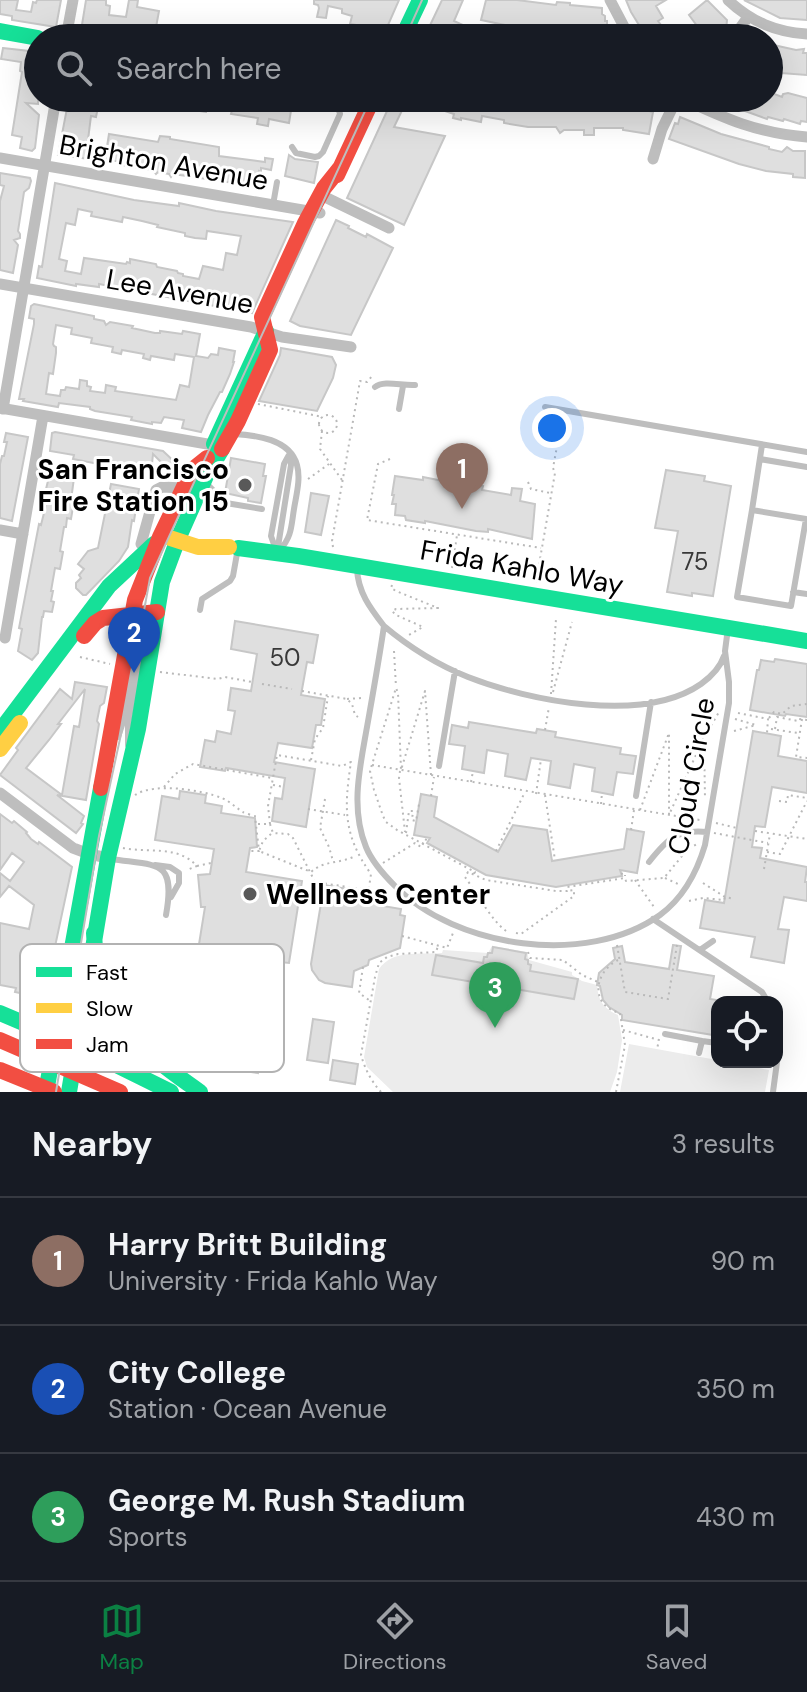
<!DOCTYPE html>
<meta charset="utf-8">
<style>
:root{--surface:#171b24;--page:#242831;--text:#f1f3f6;--muted:#9ea1a6;--line:#363941;--accent:#0b8043}
body{margin:0;font-family:"DM Sans",sans-serif;background:var(--page);color:var(--text)}
.controls{position:absolute;right:24px;bottom:24px;display:grid;overflow:hidden;border-radius:16px;box-shadow:0 8px 32px #0002}
.controls button{width:72px;height:72px;display:grid;place-items:center;padding:0;border:0;border-bottom:2px solid var(--line);background:var(--surface);color:var(--text);font:40px sans-serif}
.you{position:absolute;left:552px;top:428px;width:28px;height:28px;margin:-20px;border:6px solid #fff;border-radius:50%;background:#1a73e8;box-shadow:0 0 0 12px #1a73e833}
.badge{display:grid;place-items:center;width:52px;height:52px;border-radius:50%;background:var(--accent);color:#fff;font-size:26px;font-weight:700}
.pin{position:absolute;translate:-50% -66px;filter:drop-shadow(0 2px 4px #0008)}
.pin::after{content:'';position:absolute;top:42px;width:28px;height:24px;background:inherit;clip-path:polygon(0 0,100% 0,50% 100%)}
.list{margin:0;padding:0;list-style:none}
h2{display:flex;justify-content:space-between;align-items:center;height:104px;margin:0;padding:0 32px;font-size:34px}
h2 small{font-size:26px;font-weight:400;color:var(--muted)}
.list li{display:grid;grid-template-columns:52px 1fr auto;gap:24px;align-items:center;box-sizing:border-box;height:128px;padding:0 32px;border-top:2px solid var(--line)}
.list b{display:block;font-size:30px;white-space:nowrap}
.list p{margin:0;font-size:26px;white-space:nowrap;color:var(--muted)}
.list em{font-size:26px;font-style:normal;color:var(--muted)}
.icon{flex:none;width:44px;height:44px;fill:none;stroke:currentColor;stroke-width:2;stroke-linecap:round;stroke-linejoin:round}
.map{position:relative;flex:none;width:807px;height:1092px;overflow:hidden}
.search{position:absolute;background:var(--surface);box-shadow:0 8px 32px #0002;left:24px;right:24px;top:24px;height:88px;display:flex;align-items:center;gap:20px;box-sizing:border-box;padding:0 28px;border-radius:44px;color:var(--muted);font-size:30px}
.sheet{height:488px;background:var(--surface)}
nav{display:flex;justify-content:space-around;align-items:center;box-sizing:border-box;height:112px;border-top:2px solid var(--line);background:var(--surface);font-size:22px;color:var(--muted)}
nav a{display:grid;justify-items:center;gap:4px}
nav .on{color:var(--accent)}
.map>svg:first-child{display:block}
.green{fill:#ececec}
.building{fill:#dfdfdf;stroke:#c7c7c7;stroke-width:2;fill-rule:evenodd}
.lines{fill:none;stroke-linecap:round;stroke-linejoin:round}
.path{stroke:#b9b9b9;stroke-width:2;stroke-dasharray:2 4;stroke-linecap:butt}
.lane{stroke:#bebebe;stroke-width:6}
.street{stroke:#bebebe;stroke-width:11}
.fast{stroke:#16e098;stroke-width:16}
.slow{stroke:#ffcf43;stroke-width:16}
.jam{stroke:#f24e42;stroke-width:16}
.tram{stroke:#bebebe;stroke-width:2}
.poi-dot{fill:#595959;stroke:#fff;stroke-width:3}
.labels{text-anchor:middle;stroke-width:6;stroke-linejoin:round;paint-order:stroke}
.number-label{font-size:24px;fill:#383838}
.street-label{font-size:28px;fill:#000;stroke:#fff}
.poi-label{font-size:28px;font-weight:bold;fill:#000;stroke:#fff;text-anchor:end}
.key{fill:#fff;stroke:#b2b2b2;stroke-width:2}
.key-label{font-size:22px;fill:#000}
</style>
<div class="map">
<svg width="807" height="1092" viewBox="0 0 807 1092">
<rect width="100%" height="100%" fill="#fff"/>
<path class="green" d="M492,946L527,952L529,960L572,972V975L582,981L597,985C598,1001 604,1009 618,1015L622,1040L617,1072L610,1092H393L367,1067L364,1057L379,969C393,949 420,955 442,953L443,950L488,953Z
M629,1044L717,1060V1062H727L769,1070L765,1092H620Z"/>
<path class="building" d="M0,0H18L16,10L31,12L33,2L36,3L37,0H61L56,27L12,20V16L0,14Z
M86,0H106V5L110,6L109,15L126,17L129,0H138L137,7L159,11L154,38L123,36L122,38H118L81,31Z
M314,0H399L388,25L385,38H343L369,27L350,24L352,16L342,13V9L328,6L326,18L317,17L319,8L318,5L314,4Z
M442,0H463L454,21L465,26L460,37L454,34L453,38H424Z
M486,0H517L556,5L557,2L570,3V5L602,8V14L605,16V21H607V32L587,34V37H579L577,26H561V28L534,27L533,31L481,20Z
M626,0H666L656,6L663,18L658,21L671,38H647L631,12Z
M707,0L727,20L726,30L718,38H699L703,34L689,15Z
M744,0H807V20L780,18Z
M199,27L220,31L219,38H187L188,30L198,32Z
M769,44L796,50L804,49L803,53H807V75L781,73L780,75L769,72Z
M3,48L38,52V104L26,103L39,115L35,148L32,151L20,148L22,137L12,135L22,72L20,71L21,62L1,59Z
M769,92L782,97L783,94L788,93L807,98V122L801,121L800,124L784,119L783,121L768,117L767,119L731,106L735,98H769Z
M71,98H90L88,106L98,107L96,117L91,116L88,140L91,141L88,159L58,155L68,103Z
M178,98H267L283,100L286,98H293L289,123L269,119L268,126L257,124L258,118L231,114L232,110L207,106L206,112L177,108Z
M393,98H408L394,127L445,136L404,225L347,198Z
M418,98H494L510,103L511,100L558,106H571V102H577L581,110H597L609,99V105L634,107L653,112L649,134L623,130V128H594V135H584V130H564L560,133L556,127H528L504,123V120L482,116L481,122L461,118V120L453,118L454,114L436,108V107Z
M680,117L721,134L769,147V149L782,152L787,147L793,151H805V178L793,177V174L766,171L739,164L669,139L675,123L678,124Z
M109,134L158,142L160,136L170,137V139L219,147V156L265,162V158L273,159L271,170L261,168V172L259,171L257,182L252,181L247,185L173,174L171,177L169,174L158,172L156,174L153,170L121,165V162L105,159Z
M289,155L295,159L318,162L314,183L285,176Z
M0,173L30,178L31,181L29,188L24,192L18,231L20,234V238L14,240L18,245L13,273L0,270V201L4,186L0,185Z
M55,183L134,200L179,206V203L216,211L293,222L252,313L99,284V287L76,284V286L37,278L39,266L42,267ZM78,209L92,212L91,216L122,222L123,217L142,221L158,225L157,227L185,233V236L195,238L206,239L207,231L241,236L237,255L226,253L223,270L203,266L199,279L183,276V274L178,273L177,271L157,267L156,264L130,259V263L127,262L126,264L84,258L81,274L65,271L67,261L59,259L66,223L75,225Z
M336,220L349,226L348,228L366,237L367,234L393,248L351,335L300,326L290,321Z
M34,304L94,316V319L104,321L106,325L110,322L133,326L132,328L155,333H160V331L182,334L183,331L200,334L196,356L208,358L211,354L218,355L219,348L235,351L233,362H234L230,374L222,392H220L208,415L201,432L182,428L184,420L164,417L161,423L152,422V424L131,420L132,417L95,411L90,409V407L59,403L58,407L23,401L24,399H19L34,324V319L29,318L31,306ZM56,325L72,328L71,334L92,338L91,343L113,347L112,352L121,354L122,350L144,354L143,358L150,360L151,356L174,360L175,354L194,357L189,387L180,385L176,400L115,391L116,387L106,385L105,393L90,391L91,387L87,386V381L80,380L79,389L66,387L65,390H61L60,396L46,394L49,373L53,374L56,353V347L54,346L53,344Z
M281,348L332,357L336,365L333,378L317,411L259,401L280,355Z
M55,432L163,451L180,467L173,474L153,454L152,464L144,463L141,471L135,470L131,472L123,471L111,460L109,466L73,459L74,455L50,451L52,433Z
M6,433L28,437L12,521L0,518V464L2,456H4L7,442H4Z
M231,458L265,464L263,476H266L261,503L248,501V498L225,493Z
M666,470L705,476L704,481L731,486L713,596L692,593V596L667,592L678,531L655,528Z
M50,473L74,478L71,500L74,501L71,519L67,518L66,527H64L60,551L63,552L60,569L55,568L51,591H53L51,601L54,602L52,612L44,611L43,617H42L38,653L32,660L18,651L22,629L19,628L39,524L41,525L46,505L49,489H46Z
M395,476L423,480V477L468,486V484L483,486L482,490L511,495L512,488L522,489L520,501L535,504L532,539L488,529V532L476,531L425,521V523L406,520L405,516L395,515L396,504H392L394,495H392Z
M111,484L139,489L134,521L132,520L128,547L119,561L86,595H83L76,588V583L81,578L79,575L84,569L78,564L88,551L98,548Z
M311,493L329,496L321,535L305,532Z
M235,621L318,635L313,663L307,662L301,695L325,699L321,725H316L312,748L278,743L274,762L315,769L306,827L272,821L275,798L282,799L285,778L226,768L225,771L200,767L205,740L215,742L217,731L231,734L235,711L228,710L231,688L251,691L257,654L231,649Z
M775,659L807,664V717L786,714L785,716L750,710L757,670H759L761,660L774,662Z
M75,682L107,687L104,703L100,706L97,721L99,724L86,800L57,795L84,816L81,823L83,824L76,833L0,775L18,750L16,748L60,689L72,699ZM85,689L79,727L74,726L62,795L26,768L49,740L61,724H58Z
M469,722L536,733L537,729L556,732L555,737L621,748L620,754L636,756L633,774L617,772L613,795L592,791L595,768L574,764L570,788L548,784L551,761L531,758L526,780L505,776L508,754L487,750L484,773L462,769L465,746L449,744L452,725L468,728Z
M753,731L781,736L778,756L807,761V793L772,787L765,827L755,826L752,847L762,848L760,858L807,867L805,882H807V901L784,897L778,929L789,930L784,963L751,957L755,937L700,928L705,900L724,903Z
M180,791L206,795L205,803L222,806L221,813L255,818L257,847L250,848L246,872L302,881L289,963L270,961L269,967L233,962L231,968L219,966L218,973L195,969L205,907H201L198,875L210,874L214,849L155,840L162,796L179,799Z
M421,794L437,797L434,817L498,852L513,825L547,830L552,861L624,849L627,829L644,832L637,873L620,870L622,876L556,887L486,875L427,843L430,838L414,835Z
M0,814L12,823L14,821L27,832L26,833L31,839L38,844L39,842L72,867L44,998L15,992L16,988L0,985V923L29,929L34,905L9,886L0,897V873L10,881L24,862L12,853L0,870Z
M324,885L366,892V897L379,899L377,905L401,909L400,915L405,916L400,948L369,960L368,965L354,971L352,987L325,983L319,980L312,970L311,964Z
M673,945L681,946L677,970L714,976L710,999L717,1000V1031H713V1035L622,1020V1015L609,1007L603,1000L600,986L597,985L599,973L615,959L613,948L622,946L625,962L669,969Z
M493,947L526,953L525,959L528,960V964L531,965L530,971L578,979L574,999L432,975L436,955L483,963L484,957H487L488,953H492Z
M227,999L272,1006L264,1057H260L258,1073L216,1067Z
M313,1019L334,1022L328,1063L307,1060Z
M333,1060L358,1064L355,1084L330,1080Z"/>
<g class="lines">
<path class="path" d="M258,404L323,417
M319 424a9 9 0 1 1 18 0a9 9 0 1 1-18 0Z
M322,431L320,449L342,480
M390,459L378,464L367,520L541,548
M308,479L329,464
M528,482L531,489L550,493
M333,547L332,541L360,381L367,382L373,375
M452,568L457,535
M536,582L555,473L553,468L562,419
M392,585L391,588L396,591L438,608L396,609L392,611L396,615L423,627L409,635
M394,651L396,687
M80,657L110,664
M160,672L218,679L225,677L252,682
M262,684L292,689
M302,691L347,699L352,704L355,715L358,717
M553,692L572,622
M551,694L556,619
M347,699L361,698
M738,713L768,719L767,733
M769,718L774,712L782,714L791,706L807,704
M735,719L756,725
M802,719L796,757L807,758
M771,729L798,733
M775,729L777,717L798,721L799,719L807,720
M545,730L549,707
M734,731L756,725
M705,736L719,712H721
M311,760L315,739L323,728L328,696
M372,765L700,820
M400,771L399,778L405,832
M431,775L425,691L401,770L398,693L396,688L370,771L374,790L383,816L386,822L397,830L475,872L473,875
M471,782L473,771
M273,785L284,787
M164,787L175,774L193,764L272,778
M536,794L541,759
M135,795C155,782 201,790 222,798C231,802 236,808 243,812C244,813 254,816 255,816L259,851H250
M545,795L555,860
M431,796L434,777
M325,799L320,828L329,847L333,861
M779,801L787,802L788,795L807,798
M601,804L602,793
M308,809L345,815
M640,810L669,733V815L704,737L705,799
M716,823L737,828
M258,824H270L273,833L288,834L293,838L315,882L368,890
M270,824L268,806L277,755L342,766L351,762C344,808 343,835 371,874L368,894L383,897L389,893
M631,830L634,810
M755,831L807,839
M406,833L409,811H413L412,820L416,821L419,804
M714,833L768,843
M271,834L263,841L259,851L311,872C324,860 340,864 355,856
M123,848C148,853 178,845 197,866L187,870
M496,851L525,792
M767,852L780,854L807,801
M383,863L415,843L421,847L425,839L428,841
M197,866L211,863
M764,869L770,834
M621,874L625,873V876
M665,878L678,884
M635,880L654,907
M703,883L725,897L734,899
M689,901L703,898L724,900L725,897
M506,931C491,920 477,893 465,877L468,872L486,880L556,891H567V887L625,878L626,881L664,878L687,850L697,844
M516,933L521,934L574,896V890L567,891
M402,936L447,948L453,933
M617,945L625,992L668,999L677,945
M528,952L530,958L563,960L582,975L598,982
M363,967L359,993L369,1000
M217,991L222,963
M623,1030L659,1040L657,1049
M381,1092C371,1081 365,1069 361,1055L375,977L379,963L387,957L398,954L436,952L438,946
M616,1092L625,1045L620,1013C590,1006 593,973 618,960"/>
<path class="lane" d="M314,100V98
M292,147L296,153L315,157L319,156L323,152L340,114L339,110L336,109L313,108
M273,205L277,182
M375,387C384,380 402,386 415,385
M545,407L807,452
M399,409L403,386
M234,434C256,435 290,439 297,465C301,479 296,496 294,509C291,527 292,536 280,550
M760,459L807,467
M206,483L226,503L262,509
M752,510L806,519L791,606L737,597Z
M752,510L762,445
M276,550L271,536L284,464L290,453
M277,553L291,465V457
M357,569C358,592 370,608 384,626C379,660 373,693 367,727C360,767 350,808 366,847C372,862 384,875 395,886C456,948 587,967 660,915C683,898 697,872 705,845L729,703V682L725,651L728,628
M793,592L807,594
M200,610L202,599L230,581L233,576L238,548
M384,626C409,647 438,665 468,677C529,701 644,724 701,684C712,676 720,668 724,656
M118,737L122,725L139,631L134,623
M128,745V725L144,632L149,623
M439,766L455,671
M636,796L651,702
M111,859C158,866 176,859 166,915
M649,862C667,839 677,829 707,832
M155,865L170,867L179,873V883L171,897
M653,919L762,992L768,1002
M700,950L713,941
M159,963C170,979 185,986 205,989
M168,973L169,986L175,991L182,990L186,985
M169,986L168,995L214,1040L219,1003L192,999L178,1005
M665,1034L702,1041
M777,1041V1059
M699,1053L702,1041L717,1043
M773,1092L777,1062"/>
<path class="street" d="M610,0L630,38
M728,0C751,22 776,32 807,34
M66,38L73,0
M733,38L748,17
M681,98C726,119 757,133 807,137
M0,158L320,213
M653,159L662,129L677,98
M327,198L389,228
M0,284L251,327L282,337L351,347
M0,408L213,445
M3,409L56,98
M0,530L23,534
M141,544L156,490L162,487L183,488
M5,638L43,416
M0,793L73,848L89,854L108,858"/>
<path class="fast" d="M0,31L38,38
M402,38L420,0
M214,444L266,331
M238,548L298,556L807,641
M0,731L109,586L154,544
M94,933C97,1016 137,1048 200,1092
M0,1013L82,1048L171,1092
M46,1092L101,788
M69,1092L108,858L138,729L162,582L178,539L206,476L222,449"/>
<path class="slow" d="M170,538L198,547H229
M0,749L20,723"/>
<path class="jam" d="M337,175L373,98
M222,449L238,421L270,350L262,317L305,223L324,188L340,168
M84,636L95,623L103,618L157,612
M101,788L135,600L160,537L192,470L207,458
M0,1040L120,1092
M0,1070L54,1092"/>
<path class="tram" d="M405,38L422,0
M56,1092L99,836L123,725L150,578L371,98"/>
</g>
<g class="poi-dot">
<circle cx="245" cy="485" r="8"/>
<circle cx="250" cy="894" r="8"/>
</g>
<g class="labels">
<g class="number-label">
<text x="695" y="570">75</text>
<text x="285" y="666">50</text>
</g>
<g class="street-label">
<text transform="translate(164 162) rotate(10)" y="10">Brighton Avenue</text>
<text transform="translate(180 291) rotate(10)" y="10">Lee Avenue</text>
<text transform="translate(522 567) rotate(10)" y="10">Frida Kahlo Way</text>
<text transform="translate(691 776) rotate(-80)" y="10">Cloud Circle</text>
</g>
<g class="poi-label">
<text x="229" y="479">San Francisco<tspan x="229" dy="32">Fire Station 15</tspan></text>
<text x="266" y="904" text-anchor="start">Wellness Center</text>
</g>
</g>
<rect x="20" y="944" width="264" height="128" rx="12" class="key"/>
<rect x="36" y="967" width="36" height="10" fill="#16e098"/>
<rect x="36" y="1003" width="36" height="10" fill="#ffcf43"/>
<rect x="36" y="1039" width="36" height="10" fill="#f24e42"/>
<g class="key-label">
<text x="86" y="980">Fast</text>
<text x="86" y="1016">Slow</text>
<text x="86" y="1052">Jam</text>
</g>
</svg>
<div class="controls">
<button><svg class="icon" aria-label="locate" viewBox="0 0 24 24"><circle cx="12" cy="12" r="6"/><path d="M12 2v4M12 18v4M2 12h4M18 12h4"/></svg></button>
</div>
<div class="you"></div>
<div class="pin badge" style="left:462px;top:509px;background:#8d6e63">1</div>
<div class="pin badge" style="left:134px;top:673px;background:#1a4fb4">2</div>
<div class="pin badge" style="left:495px;top:1028px;background:#2e9e5b">3</div>
<div class="search"><svg class="icon" aria-label="search" viewBox="0 0 24 24"><circle cx="10" cy="10" r="6"/><path d="M15 15l6 6"/></svg>Search here</div>
</div>
<section class="sheet">
<h2>Nearby<small>3 results</small></h2>
<ul class="list">
<li><span class="badge" style="background:#8d6e63">1</span><div><b>Harry Britt Building</b><p>University · Frida Kahlo Way</p></div><em>90 m</em></li>
<li><span class="badge" style="background:#1a4fb4">2</span><div><b>City College</b><p>Station · Ocean Avenue</p></div><em>350 m</em></li>
<li><span class="badge" style="background:#2e9e5b">3</span><div><b>George M. Rush Stadium</b><p>Sports</p></div><em>430 m</em></li>
</ul>
</section>
<nav>
<a class="on"><svg class="icon" aria-label="map" viewBox="0 0 24 24"><path d="M3 6l6-2 6 2 6-2v14l-6 2-6-2-6 2zM9 4v14M15 6v14"/></svg>Map</a>
<a><svg class="icon" aria-label="directions" viewBox="0 0 24 24"><path d="M12 3l9 9-9 9-9-9zM9 14v-3h6M13 9l2 2-2 2"/></svg>Directions</a>
<a><svg class="icon" aria-label="saved" viewBox="0 0 24 24"><path d="M7 4h10v16l-5-4-5 4z"/></svg>Saved</a>
</nav>
